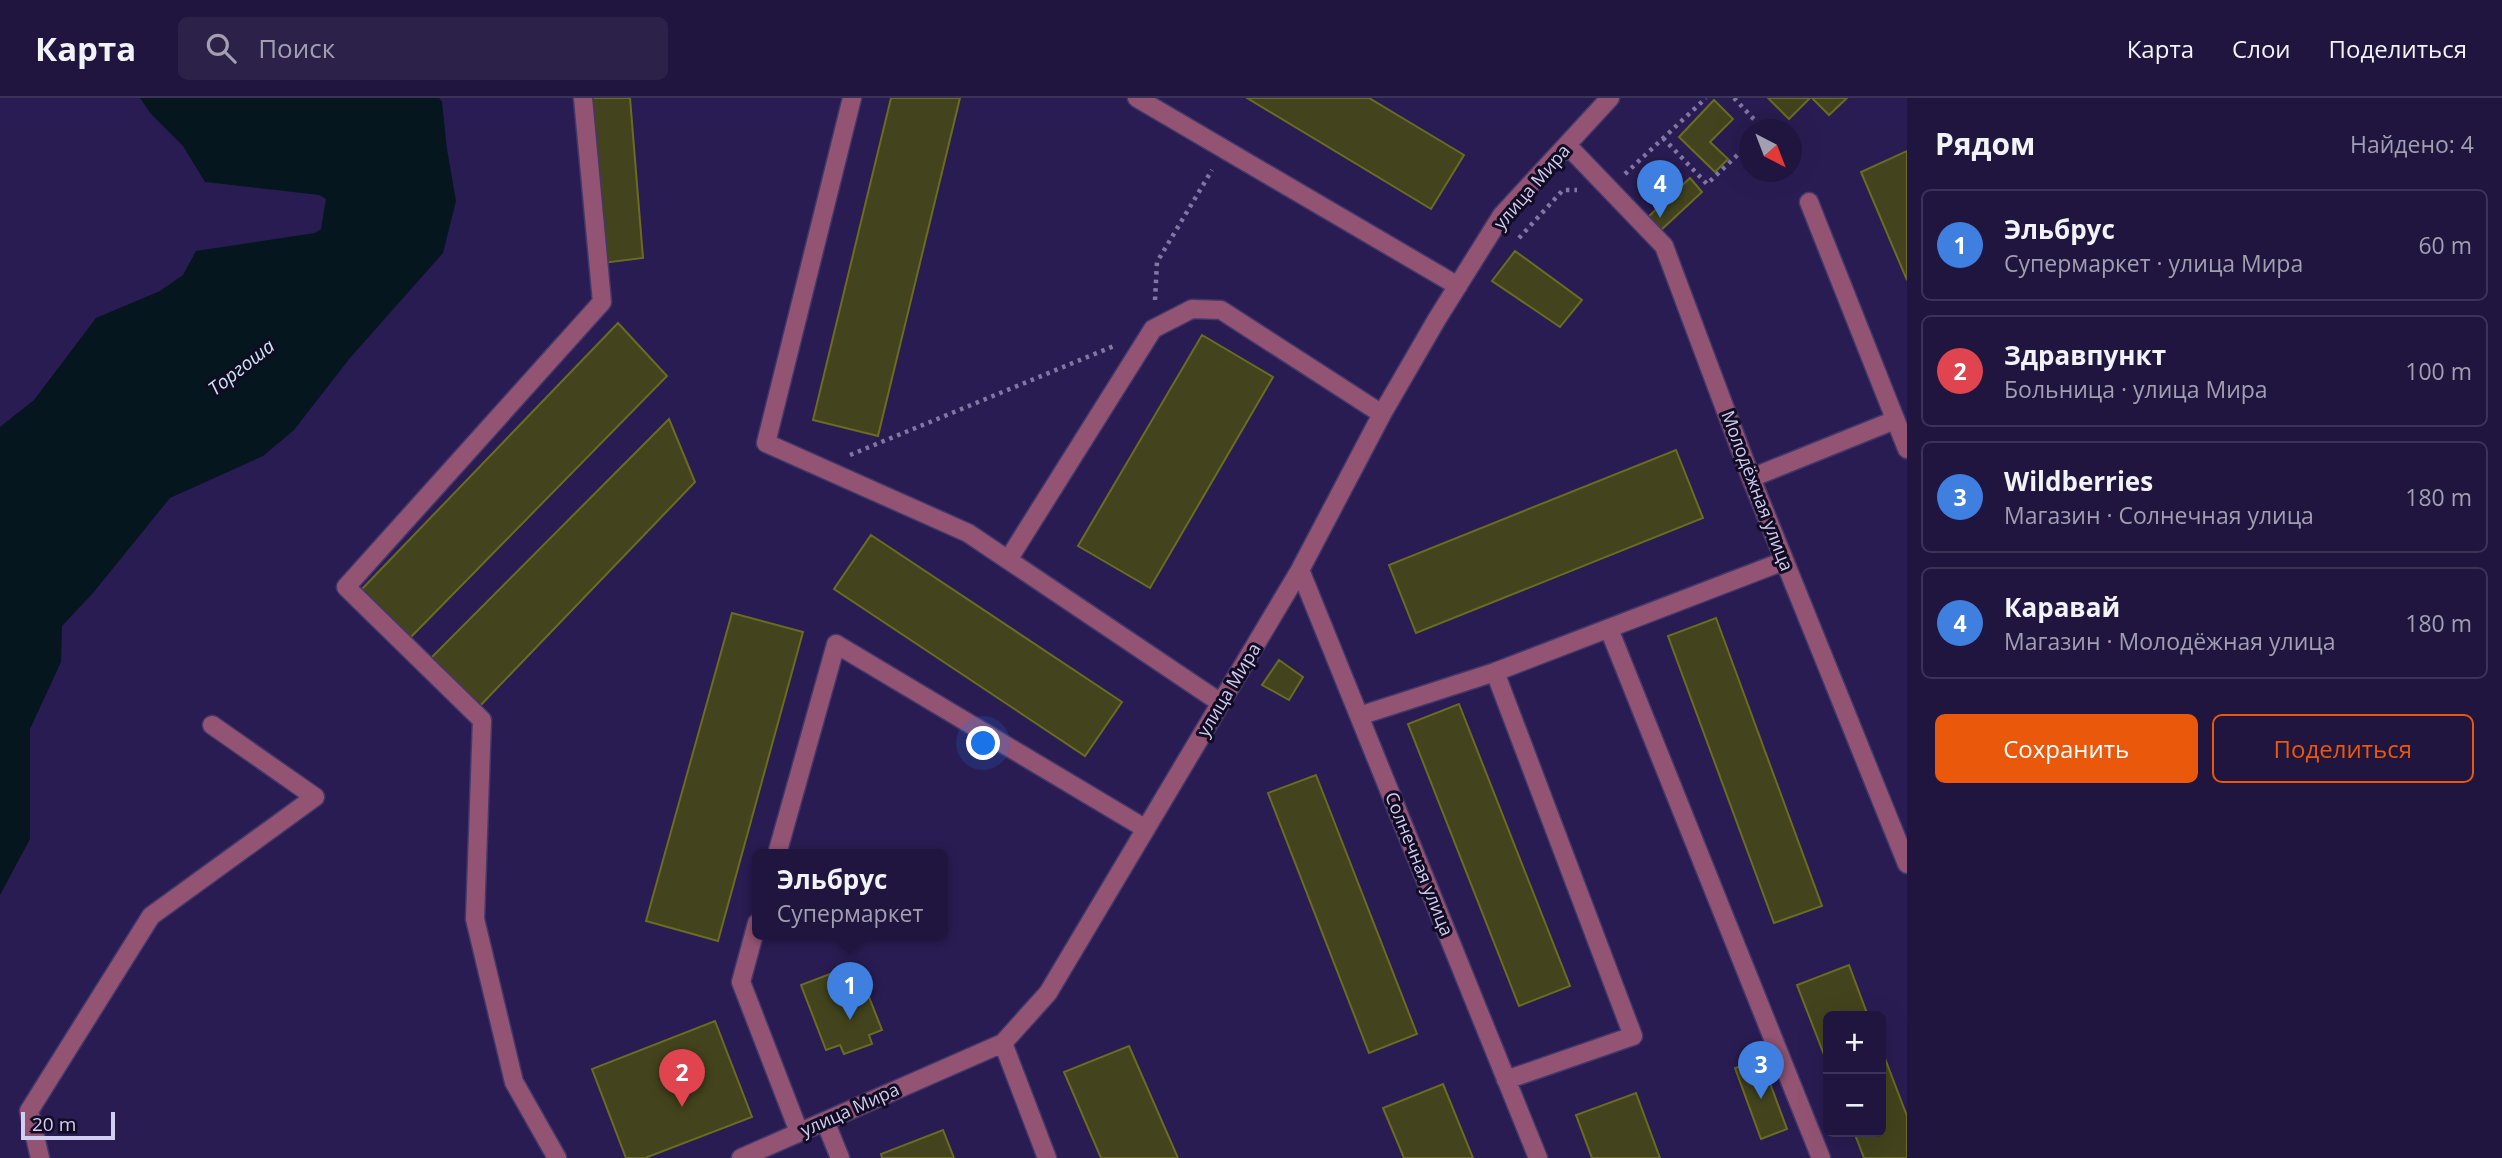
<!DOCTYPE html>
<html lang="ru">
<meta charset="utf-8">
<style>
:root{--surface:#1f153e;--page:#2c2249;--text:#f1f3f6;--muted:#a19fb0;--line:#3c3458;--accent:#ea580c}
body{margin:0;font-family:"Open Sans",sans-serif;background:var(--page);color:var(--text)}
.controls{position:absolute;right:21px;bottom:21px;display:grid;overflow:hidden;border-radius:10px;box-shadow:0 7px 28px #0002}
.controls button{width:63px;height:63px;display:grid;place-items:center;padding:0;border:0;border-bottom:2px solid var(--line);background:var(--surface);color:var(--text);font:35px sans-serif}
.compass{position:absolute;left:1739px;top:21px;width:63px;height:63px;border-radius:50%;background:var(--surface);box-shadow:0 7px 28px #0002;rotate:138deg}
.scale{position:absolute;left:21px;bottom:18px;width:94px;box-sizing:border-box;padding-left:7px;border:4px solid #d1cef0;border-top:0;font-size:19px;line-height:24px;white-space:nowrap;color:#d1cef0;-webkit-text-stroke:5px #110c24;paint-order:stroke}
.you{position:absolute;left:984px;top:646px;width:24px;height:24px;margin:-18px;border:5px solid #fff;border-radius:50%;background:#1a73e8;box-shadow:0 0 0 10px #1a73e833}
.badge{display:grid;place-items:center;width:46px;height:46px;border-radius:50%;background:var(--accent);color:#fff;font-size:23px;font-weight:700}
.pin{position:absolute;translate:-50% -58px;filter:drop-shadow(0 2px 4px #0008)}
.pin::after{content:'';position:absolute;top:37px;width:24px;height:21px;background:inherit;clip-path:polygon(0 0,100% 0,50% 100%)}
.popup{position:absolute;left:752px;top:751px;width:196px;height:91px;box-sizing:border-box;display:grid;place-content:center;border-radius:10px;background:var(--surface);filter:drop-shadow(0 2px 5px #0005);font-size:23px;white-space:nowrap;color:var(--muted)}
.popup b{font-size:26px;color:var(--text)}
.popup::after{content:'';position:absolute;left:50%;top:100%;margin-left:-14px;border:14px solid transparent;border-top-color:var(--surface)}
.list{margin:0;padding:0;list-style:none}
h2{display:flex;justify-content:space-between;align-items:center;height:91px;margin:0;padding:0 28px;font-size:30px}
h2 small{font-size:23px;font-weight:400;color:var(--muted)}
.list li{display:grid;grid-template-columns:46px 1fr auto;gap:21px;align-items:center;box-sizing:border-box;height:112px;margin:0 14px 14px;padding:0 14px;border:2px solid var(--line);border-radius:10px}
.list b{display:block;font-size:26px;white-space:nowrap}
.list p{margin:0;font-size:23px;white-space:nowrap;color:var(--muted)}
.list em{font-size:23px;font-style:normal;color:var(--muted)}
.actions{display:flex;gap:14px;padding:21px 28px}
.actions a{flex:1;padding:16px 0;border:2px solid var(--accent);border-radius:10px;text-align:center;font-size:24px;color:var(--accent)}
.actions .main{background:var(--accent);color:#fff}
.icon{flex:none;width:38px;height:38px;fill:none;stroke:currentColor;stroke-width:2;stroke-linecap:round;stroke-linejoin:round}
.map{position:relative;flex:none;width:1907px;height:1060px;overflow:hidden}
header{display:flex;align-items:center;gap:42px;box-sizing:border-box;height:98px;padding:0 35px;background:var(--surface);border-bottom:2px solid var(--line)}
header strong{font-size:33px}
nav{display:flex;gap:38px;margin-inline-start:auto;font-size:24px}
.search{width:490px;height:63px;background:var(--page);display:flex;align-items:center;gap:18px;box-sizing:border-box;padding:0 24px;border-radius:10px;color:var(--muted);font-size:26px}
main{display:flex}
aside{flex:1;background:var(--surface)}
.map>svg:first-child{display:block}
.water{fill:#05161f}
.building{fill:#43441d;stroke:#6b6c22;stroke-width:2}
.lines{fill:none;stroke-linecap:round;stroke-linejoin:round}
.minor-casing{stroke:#44386b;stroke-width:21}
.path{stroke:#8078a4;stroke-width:4.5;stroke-dasharray:3.5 5;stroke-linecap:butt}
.minor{stroke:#935473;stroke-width:18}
.labels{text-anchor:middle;stroke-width:6;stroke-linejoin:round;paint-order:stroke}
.street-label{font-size:18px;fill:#d1cef0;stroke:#110c24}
.water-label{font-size:19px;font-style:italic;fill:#cbe7f5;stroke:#110c24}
</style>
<header>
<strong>Карта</strong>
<div class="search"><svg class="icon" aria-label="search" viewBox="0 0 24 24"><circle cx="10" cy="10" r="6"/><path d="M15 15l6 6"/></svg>Поиск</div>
<nav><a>Карта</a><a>Слои</a><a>Поделиться</a></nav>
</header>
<main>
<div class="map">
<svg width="1907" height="1060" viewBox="0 0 1907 1060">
<rect width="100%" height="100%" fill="#291c52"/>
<path class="water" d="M140,0H439L442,4L447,51L456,103L443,155L350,260L294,332L263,358L170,400L93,495L62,528L61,564L30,631V741L0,797V329L34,302L96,220L160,193L183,177L196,153L315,135L321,131L326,101L319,97L205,84L183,48L151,16Z"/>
<path class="building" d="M589,0H630L643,160L603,165Z
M891,0H960L878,338L813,322Z
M1247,0H1369L1464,57L1431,111Z
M1768,0H1810L1789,21Z
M1812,0H1847L1829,17Z
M1714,2L1733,21L1710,44L1728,61L1715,74L1679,39Z
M1907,53V182L1861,74Z
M1690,80L1702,94L1661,132L1648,119Z
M1515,153L1582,202L1560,229L1492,183Z
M618,225L667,278L409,541L361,492Z
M1202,237L1273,279L1150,490L1078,448Z
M669,321L695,384L476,612L426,565Z
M1676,352L1703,420L1416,535L1389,467Z
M871,437L1122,604L1085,658L834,491Z
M732,515L803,534L718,843L646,823Z
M1716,520L1822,808L1774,825L1668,538Z
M1279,562L1303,579L1289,602L1262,587Z
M1459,606L1570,888L1519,908L1408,626Z
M1316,677L1417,936L1369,955L1268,695Z
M856,866L882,932L869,937L872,946L844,956L840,947L826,952L801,887Z
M1849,867L1868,918H1828V967L1797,887Z
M715,923L752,1019L645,1060H626L592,971Z
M1129,948L1178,1060H1101L1064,974Z
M1881,950L1907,1018V1060H1864L1854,1034H1881Z
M1761,961L1787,1031L1761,1041L1735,970Z
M1443,986L1473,1060H1404L1383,1010Z
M1636,995L1660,1060H1592L1576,1017Z
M943,1032L954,1060H882L881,1056Z"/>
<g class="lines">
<defs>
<path id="minor" d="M852,0L766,345L968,435L1221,605
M1137,0L1458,188
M1568,48L1664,148L1751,380L1907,766
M1809,104L1907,351
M1751,380L1895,322
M1008,462L1153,231L1192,211L1221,212L1382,316
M1300,472L1538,1060
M1609,531L1821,1060
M1495,574L1633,938L1506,982
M1359,618L1495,574L1784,463
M777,756L836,546L1146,731
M757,825L741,884L799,1034
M1003,945L1047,1060
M825,1023L840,1060
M40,1060L29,1013L151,818L315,699L212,627
M557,1060L514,984L475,821L482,622L346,489L602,204L583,0
M741,1060L1003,945L1048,895L1300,472L1382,316L1437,221L1502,117L1610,0"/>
</defs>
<use href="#minor" class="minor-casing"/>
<path class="path" d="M1734,0L1764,32
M1663,40L1707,86L1750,45
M1625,76L1706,0
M1519,140L1563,92H1577
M1155,202L1157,164L1212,72
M850,357L1114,248"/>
<use href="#minor" class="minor"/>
</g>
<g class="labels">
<g class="street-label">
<text transform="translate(1532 89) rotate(-49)" y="6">улица Мира</text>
<text transform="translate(1757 393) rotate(69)" y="6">Молодёжная улица</text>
<text transform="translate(1229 592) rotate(-59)" y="6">улица Мира</text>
<text transform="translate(1419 766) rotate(68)" y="6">Солнечная улица</text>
<text transform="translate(850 1012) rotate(-24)" y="6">улица Мира</text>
</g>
<g class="water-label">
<text transform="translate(241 269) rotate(-38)" y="7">Торгоша</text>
</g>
</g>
</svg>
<div class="controls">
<button>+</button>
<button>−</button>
</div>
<svg class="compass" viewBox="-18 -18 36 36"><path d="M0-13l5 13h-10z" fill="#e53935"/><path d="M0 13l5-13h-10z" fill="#a19fb0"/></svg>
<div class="scale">20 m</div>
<div class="you"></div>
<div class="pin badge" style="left:850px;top:922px;background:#3f7fe0">1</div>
<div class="popup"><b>Эльбрус</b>Супермаркет</div>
<div class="pin badge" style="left:682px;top:1009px;background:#e0444e">2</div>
<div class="pin badge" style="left:1761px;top:1001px;background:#3f7fe0">3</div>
<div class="pin badge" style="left:1660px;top:120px;background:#3f7fe0">4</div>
</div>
<aside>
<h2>Рядом<small>Найдено: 4</small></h2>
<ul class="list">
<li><span class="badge" style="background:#3f7fe0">1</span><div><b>Эльбрус</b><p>Супермаркет · улица Мира</p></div><em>60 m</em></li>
<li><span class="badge" style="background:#e0444e">2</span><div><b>Здравпункт</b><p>Больница · улица Мира</p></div><em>100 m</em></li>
<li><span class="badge" style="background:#3f7fe0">3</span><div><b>Wildberries</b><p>Магазин · Солнечная улица</p></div><em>180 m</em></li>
<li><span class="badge" style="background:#3f7fe0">4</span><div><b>Каравай</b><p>Магазин · Молодёжная улица</p></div><em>180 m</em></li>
</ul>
<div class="actions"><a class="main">Сохранить</a><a>Поделиться</a></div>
</aside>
</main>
